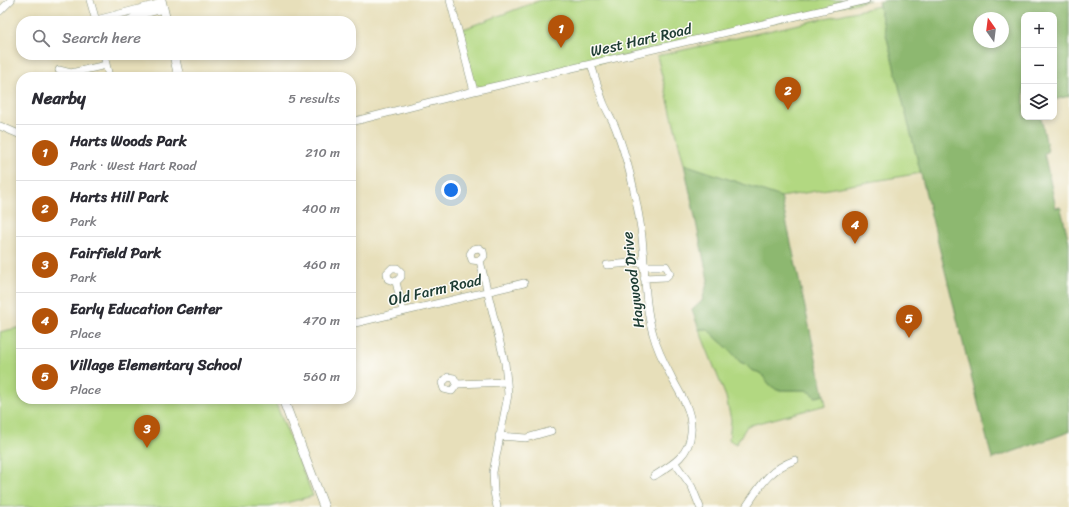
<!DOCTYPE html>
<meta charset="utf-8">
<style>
:root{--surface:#fff;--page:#f2f2f3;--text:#2b2b33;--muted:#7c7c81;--line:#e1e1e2;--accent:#b45309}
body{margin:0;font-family:Sriracha,sans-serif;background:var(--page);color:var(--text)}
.controls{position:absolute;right:12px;top:12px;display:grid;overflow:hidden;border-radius:8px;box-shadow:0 2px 6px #0003}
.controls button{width:36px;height:36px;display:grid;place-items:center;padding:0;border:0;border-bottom:1px solid var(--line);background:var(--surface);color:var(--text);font:20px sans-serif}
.compass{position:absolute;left:973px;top:12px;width:36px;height:36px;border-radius:50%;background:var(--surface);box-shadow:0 2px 6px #0003;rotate:346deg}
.you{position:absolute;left:451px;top:190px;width:14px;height:14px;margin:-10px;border:3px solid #fff;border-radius:50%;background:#1a73e8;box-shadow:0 0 0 6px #1a73e833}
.badge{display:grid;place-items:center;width:26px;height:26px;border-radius:50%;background:var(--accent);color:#fff;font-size:13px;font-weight:700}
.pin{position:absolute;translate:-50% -33px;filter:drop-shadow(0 1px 2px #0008)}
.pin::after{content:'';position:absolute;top:21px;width:14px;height:12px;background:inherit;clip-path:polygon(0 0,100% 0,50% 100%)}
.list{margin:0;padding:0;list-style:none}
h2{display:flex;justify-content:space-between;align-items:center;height:52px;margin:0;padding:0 16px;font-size:17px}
h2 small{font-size:13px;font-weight:400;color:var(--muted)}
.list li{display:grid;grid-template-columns:26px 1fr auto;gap:12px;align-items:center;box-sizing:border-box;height:56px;padding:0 16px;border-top:1px solid var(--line)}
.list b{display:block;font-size:15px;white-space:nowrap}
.list p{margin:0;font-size:13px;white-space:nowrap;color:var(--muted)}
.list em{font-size:13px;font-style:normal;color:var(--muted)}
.icon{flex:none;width:22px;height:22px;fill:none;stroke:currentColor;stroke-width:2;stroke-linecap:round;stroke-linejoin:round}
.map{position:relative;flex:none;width:1069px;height:507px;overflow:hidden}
.search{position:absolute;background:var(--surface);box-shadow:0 2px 6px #0003;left:16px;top:16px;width:340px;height:44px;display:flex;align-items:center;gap:10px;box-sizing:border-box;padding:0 14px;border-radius:16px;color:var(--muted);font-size:15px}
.panel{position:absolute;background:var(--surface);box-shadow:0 2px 6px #0003;left:16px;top:72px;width:340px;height:332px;border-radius:16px}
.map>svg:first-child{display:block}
.green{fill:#b2d881;stroke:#688a5a}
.forest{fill:#8db86f;stroke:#567a52;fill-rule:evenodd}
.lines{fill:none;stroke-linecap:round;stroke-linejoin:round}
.minor-casing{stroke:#838e77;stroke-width:8}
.tertiary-casing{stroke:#838e77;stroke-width:10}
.minor{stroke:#fff;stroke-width:7}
.tertiary{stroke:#fff;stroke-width:9}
.labels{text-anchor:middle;stroke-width:3;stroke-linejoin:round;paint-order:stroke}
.street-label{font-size:15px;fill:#1f3d34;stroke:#fdfcf7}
</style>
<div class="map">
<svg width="1069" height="507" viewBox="0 0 1069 507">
<rect width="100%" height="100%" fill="#fdfcf7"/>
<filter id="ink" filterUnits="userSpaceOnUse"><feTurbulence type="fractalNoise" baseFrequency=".025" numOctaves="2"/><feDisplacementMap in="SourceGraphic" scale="8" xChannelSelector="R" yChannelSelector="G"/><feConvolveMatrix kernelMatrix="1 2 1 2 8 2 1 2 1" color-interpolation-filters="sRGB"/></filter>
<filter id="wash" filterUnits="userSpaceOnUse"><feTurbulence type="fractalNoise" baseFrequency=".012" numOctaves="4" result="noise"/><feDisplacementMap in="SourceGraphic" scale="16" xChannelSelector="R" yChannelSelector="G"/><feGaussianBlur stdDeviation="0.9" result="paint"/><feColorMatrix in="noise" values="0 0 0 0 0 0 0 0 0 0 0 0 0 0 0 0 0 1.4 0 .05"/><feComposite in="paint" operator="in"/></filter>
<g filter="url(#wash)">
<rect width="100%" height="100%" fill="#e7dfba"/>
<path class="green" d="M541,0H870L474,91L458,31Z
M879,6L921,173L781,197L684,164L657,56Z
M21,327V399H274L313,496L270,507H0V332Z
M699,329H707C718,340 731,350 740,362L745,364L751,370L761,373L770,385L777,390H806L816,397L824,395L826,405L747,426L736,444L729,440L731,420L726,397Z"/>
<path class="forest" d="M887,0H1069V96L1054,100V15H1024V117H1041L1048,152L1044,153L1056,208L1060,207L1061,209L1069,242V432L992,459L878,2ZM979,18H1003V42H979Z
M684,164L781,197L824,395L816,397L806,390H777L770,385L761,373L751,370L745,364L740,362C731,350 718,340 707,329H699L692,310L702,301L708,280Z"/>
</g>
<g filter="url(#ink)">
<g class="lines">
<defs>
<path id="minor" d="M90,0L96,21
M450,0L474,91
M0,11L11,0
M96,20L162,3
M127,21L139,15L163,9
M104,55L109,77
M591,64C595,77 599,91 604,104C608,113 613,121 616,129C628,160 636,196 641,229C646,264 643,300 653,334C657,349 664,363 671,376C680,395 693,410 691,432C690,455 672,465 654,476
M59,70L71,73L106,65
M351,122L474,91L866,0
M0,126L21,135
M480,261L472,260L470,254L473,249L479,248L483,251L484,256L480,261L505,363L507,382L508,395L493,472L494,492L497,507
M607,265L643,262
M643,266H666L670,273L666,277L644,278
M396,282L388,279L387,273L392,268H397L401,272V277L396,282L403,311
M351,324L524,283
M457,384L452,391L444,389L442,383L448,377L454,378L457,384L507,382
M499,436L526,438L551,431
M675,463L692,487L700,507
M746,507C761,485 768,470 795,460"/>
<path id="tertiary" d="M161,0L166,21
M174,55L179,77
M283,399L324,507"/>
</defs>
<use href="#minor" class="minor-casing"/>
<use href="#tertiary" class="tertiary-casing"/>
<use href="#minor" class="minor"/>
<use href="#tertiary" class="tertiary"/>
</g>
</g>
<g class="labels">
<g class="street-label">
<text transform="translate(641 40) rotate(-13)" y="5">West Hart Road</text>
<text transform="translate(633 280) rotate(-97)" y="5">Haywood Drive</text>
<text transform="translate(435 290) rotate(-13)" y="5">Old Farm Road</text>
</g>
</g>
</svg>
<div class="controls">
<button>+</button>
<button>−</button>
<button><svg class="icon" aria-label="layers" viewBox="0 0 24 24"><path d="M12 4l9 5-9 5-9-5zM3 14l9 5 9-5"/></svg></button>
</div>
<svg class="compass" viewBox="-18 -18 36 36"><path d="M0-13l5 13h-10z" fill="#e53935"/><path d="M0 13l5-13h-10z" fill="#7c7c81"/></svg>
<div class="you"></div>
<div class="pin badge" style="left:561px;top:48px">1</div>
<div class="pin badge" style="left:788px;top:110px">2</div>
<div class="pin badge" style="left:147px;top:448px">3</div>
<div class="pin badge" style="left:855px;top:244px">4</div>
<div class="pin badge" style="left:909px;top:338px">5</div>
<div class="search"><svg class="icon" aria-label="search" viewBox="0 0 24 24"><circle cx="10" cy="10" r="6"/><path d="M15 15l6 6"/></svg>Search here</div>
<section class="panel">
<h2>Nearby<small>5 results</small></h2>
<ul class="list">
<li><span class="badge">1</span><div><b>Harts Woods Park</b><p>Park · West Hart Road</p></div><em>210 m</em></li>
<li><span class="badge">2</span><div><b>Harts Hill Park</b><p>Park</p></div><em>400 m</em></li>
<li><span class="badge">3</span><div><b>Fairfield Park</b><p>Park</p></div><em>460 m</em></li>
<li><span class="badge">4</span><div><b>Early Education Center</b><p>Place</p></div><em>470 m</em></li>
<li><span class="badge">5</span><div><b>Village Elementary School</b><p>Place</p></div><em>560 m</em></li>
</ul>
</section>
</div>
